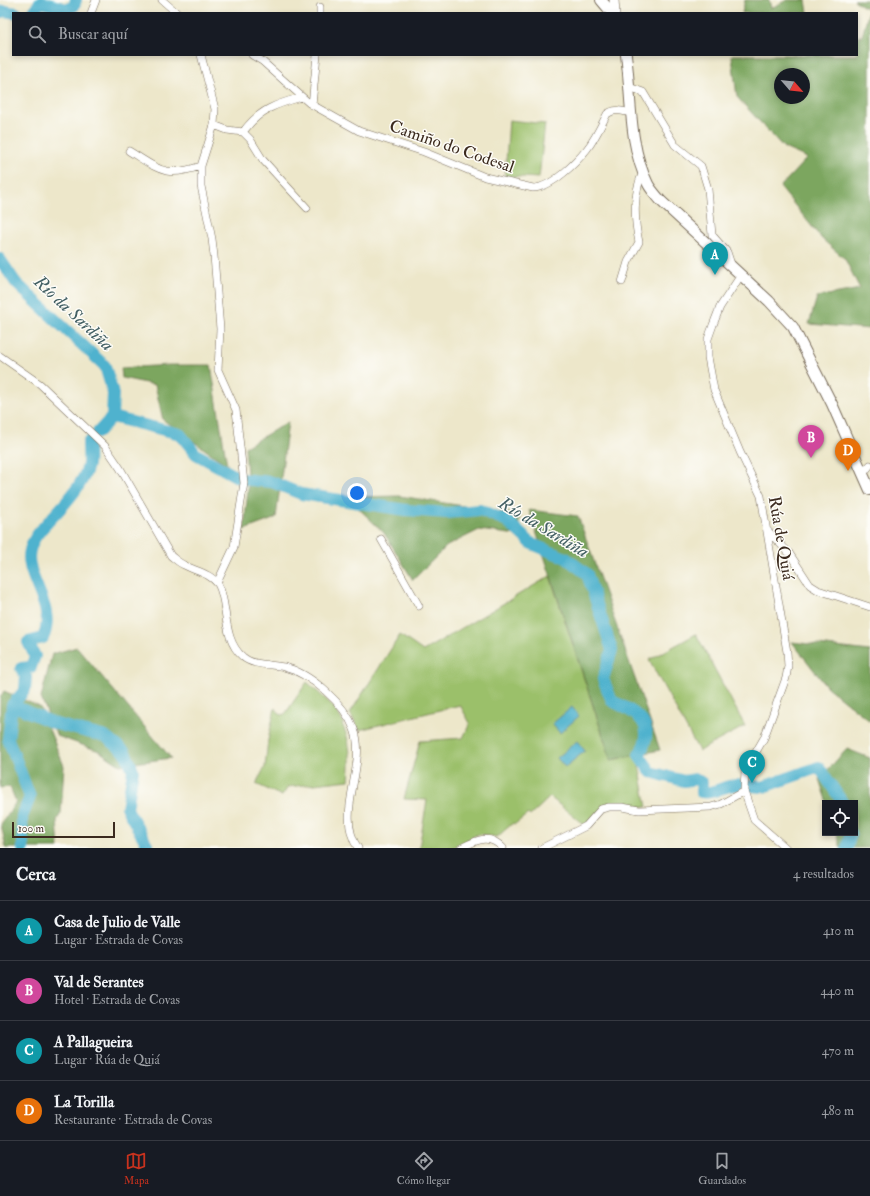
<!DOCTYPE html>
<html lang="es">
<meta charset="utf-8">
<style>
:root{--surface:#171b24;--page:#20242c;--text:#f1f3f6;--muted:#9ea1a6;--line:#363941;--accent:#c8321e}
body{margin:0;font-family:"IM FELL Double Pica",serif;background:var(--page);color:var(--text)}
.controls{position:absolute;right:12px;bottom:12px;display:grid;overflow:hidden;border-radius:0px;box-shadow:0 2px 6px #0003}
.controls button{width:36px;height:36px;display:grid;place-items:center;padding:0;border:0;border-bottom:1px solid var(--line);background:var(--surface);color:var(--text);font:20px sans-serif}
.compass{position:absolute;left:774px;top:68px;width:36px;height:36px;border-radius:50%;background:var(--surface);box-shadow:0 2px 6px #0003;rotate:118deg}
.scale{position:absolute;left:12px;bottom:10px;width:103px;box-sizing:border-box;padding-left:4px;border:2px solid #3b2a1e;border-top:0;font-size:11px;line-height:14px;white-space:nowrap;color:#3b2a1e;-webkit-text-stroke:3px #fdfcf7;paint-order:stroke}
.you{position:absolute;left:357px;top:493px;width:14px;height:14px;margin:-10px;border:3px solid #fff;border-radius:50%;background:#1a73e8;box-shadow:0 0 0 6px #1a73e833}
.badge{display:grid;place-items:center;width:26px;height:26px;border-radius:50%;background:var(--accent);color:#fff;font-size:13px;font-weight:700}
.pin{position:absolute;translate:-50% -33px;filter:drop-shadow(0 1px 2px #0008)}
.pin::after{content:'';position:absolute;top:21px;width:14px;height:12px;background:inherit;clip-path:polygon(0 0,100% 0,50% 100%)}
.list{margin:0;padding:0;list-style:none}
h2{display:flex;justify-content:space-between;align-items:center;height:52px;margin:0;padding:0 16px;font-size:17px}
h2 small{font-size:13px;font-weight:400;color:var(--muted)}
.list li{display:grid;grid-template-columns:26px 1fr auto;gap:12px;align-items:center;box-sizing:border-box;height:60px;padding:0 16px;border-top:1px solid var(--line)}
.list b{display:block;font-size:15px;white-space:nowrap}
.list p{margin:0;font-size:13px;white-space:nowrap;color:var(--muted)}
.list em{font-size:13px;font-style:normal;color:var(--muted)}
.icon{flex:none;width:22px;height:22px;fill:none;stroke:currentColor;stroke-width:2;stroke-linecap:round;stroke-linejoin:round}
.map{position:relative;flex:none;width:870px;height:848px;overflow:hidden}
.search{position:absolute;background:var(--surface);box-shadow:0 2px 6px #0003;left:12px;right:12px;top:12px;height:44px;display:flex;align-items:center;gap:10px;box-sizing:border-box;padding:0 14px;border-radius:0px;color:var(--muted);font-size:15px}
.sheet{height:292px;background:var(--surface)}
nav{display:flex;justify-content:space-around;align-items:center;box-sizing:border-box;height:56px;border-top:1px solid var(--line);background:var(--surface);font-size:11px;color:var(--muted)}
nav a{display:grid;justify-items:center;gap:2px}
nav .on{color:var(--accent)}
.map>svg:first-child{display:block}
.green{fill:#9bc06a;stroke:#6b7544}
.forest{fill:#7ca65e;stroke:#5c683e;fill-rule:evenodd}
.water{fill:#4fb2ce;stroke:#456e76}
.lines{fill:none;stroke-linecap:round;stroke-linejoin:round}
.river{stroke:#4fb2ce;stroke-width:12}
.minor-casing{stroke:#796c5a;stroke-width:8}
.tertiary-casing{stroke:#796c5a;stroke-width:10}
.secondary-casing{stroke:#796c5a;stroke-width:12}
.minor{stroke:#fff;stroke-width:7}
.tertiary{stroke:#fff;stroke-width:9}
.secondary{stroke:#fff;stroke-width:10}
.labels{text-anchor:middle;stroke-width:3;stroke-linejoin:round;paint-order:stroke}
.street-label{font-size:17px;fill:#3b2a1e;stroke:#fdfcf7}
.water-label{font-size:18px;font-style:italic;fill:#436064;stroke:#fdfcf7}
</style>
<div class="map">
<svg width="870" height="848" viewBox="0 0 870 848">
<rect width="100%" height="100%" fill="#fdfcf7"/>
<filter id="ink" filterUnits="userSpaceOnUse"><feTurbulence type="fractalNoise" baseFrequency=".025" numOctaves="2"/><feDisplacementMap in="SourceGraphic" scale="8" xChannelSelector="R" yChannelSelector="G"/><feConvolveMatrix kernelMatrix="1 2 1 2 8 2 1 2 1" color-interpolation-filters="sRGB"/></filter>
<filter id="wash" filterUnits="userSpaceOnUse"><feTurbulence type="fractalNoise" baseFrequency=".012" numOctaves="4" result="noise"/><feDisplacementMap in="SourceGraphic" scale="16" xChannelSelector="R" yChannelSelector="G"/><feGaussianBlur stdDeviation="0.9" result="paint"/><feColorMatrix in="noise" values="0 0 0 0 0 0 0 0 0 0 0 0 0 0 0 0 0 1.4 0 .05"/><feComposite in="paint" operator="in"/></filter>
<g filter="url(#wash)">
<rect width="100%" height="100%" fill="#ede7ca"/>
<path class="green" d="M509,120L545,124L539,178L505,176Z
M550,576L611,760L637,755L647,807L612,804L584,825L550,797L530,816L528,814L515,824L513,823L497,837L478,834L452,848H419L427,800L404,799L420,741L463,738L470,723L460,705L359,730L350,713L400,635L423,651Z
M696,634L745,726L699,751L649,660Z
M307,682L332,705L344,723L342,724C351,742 351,760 349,780L288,787L282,796L256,784L265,767L268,740L275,708L281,715L285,714Z"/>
<path class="forest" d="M745,0H769L771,8L787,0H806L808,13H742Z
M854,0H870V329L809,324L817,297L860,289L845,259L822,239L780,187L807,158L784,148L737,97L732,57V55H857V36H862L869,10ZM780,74H804V98H780Z
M169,365H211L227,465L163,420L155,385L122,378L121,368Z
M288,422L276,518L244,530L248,489L245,447Z
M400,496L520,515L517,535L479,530L447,546L413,580L384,533L347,497Z
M529,510L578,516L660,750L611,760Z
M792,642L870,651V721L827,687Z
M77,647L171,758L120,765L99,751L57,736L41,698L52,654Z
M4,691L40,707L64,766L61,813L57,820L59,848H6L1,824L16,802L10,787L0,788V698Z
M847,749L870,758V848H841L836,833H855V803H827L819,779Z"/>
<path class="water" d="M572,707L579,716L560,733L552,724Z
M577,741L585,751L565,767L557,758Z"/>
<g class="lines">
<path class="river" d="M0,12L5,11L16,13
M33,13L40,2L67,9L74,6L76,0
M0,259L16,283L105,366L113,393L112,417L180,434L196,454L241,479L272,482L301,494L406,510L447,513L480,510L507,521L532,544L566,558L587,574L612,650L603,679L612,701C637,713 658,724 639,755L651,772L684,781L696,779L702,783L701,792C714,795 725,784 738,785
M98,432L112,417
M12,705L56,724L106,737L125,752L133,770L127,809L149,848
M750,786L763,787L819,767L843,803
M23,848L22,817L30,797L8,739L12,705L25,690L26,677L21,668L31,667L35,656L28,642L43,638C58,606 23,577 30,550C32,540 41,529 48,522C61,508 85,484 88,464C89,457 88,450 88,443L90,441
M847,848L851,833"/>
</g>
</g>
<g filter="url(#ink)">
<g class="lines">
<defs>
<path id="minor" d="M162,0L177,13
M91,13L96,0
M320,13V7
M201,55L215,109L214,125L201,166V186L212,239L214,256L220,329L218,370L236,410L244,483L234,547L217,583
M252,55L262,61L309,103L359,131L424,152L485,177L533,188C551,188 576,163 587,149C595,139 601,126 607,114C615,108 622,111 631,113
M629,87L643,92L675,145L701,166L708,189L712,235L727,252L731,264
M312,105L317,55
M214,125L227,130L243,132L250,139L263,160L307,208
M243,132C260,109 276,104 302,97
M129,151C160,170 165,178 201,166
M741,275L720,307L713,325L708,339V357L714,390L740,452L761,496L787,652L788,666L786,678L764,738L745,771L744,791L754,820L786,848
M622,282L628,262L639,242C634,220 633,193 643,172
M0,356L40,384L105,446L120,468L171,556C175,559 179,563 184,565C195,571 210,573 218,584C229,602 221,639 243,657C253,666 272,664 284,667C310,673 345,704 354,729C368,765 334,814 358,848
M863,474L870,465
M768,531L789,553L810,585L818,590L870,607
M381,539L419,606
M461,848C477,840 489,833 503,848
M542,848L586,826L601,809L609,807H622L639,810L711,807L721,804L744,791"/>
<path id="tertiary" d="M614,0L615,13"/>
<path id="secondary" d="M601,0L612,13
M626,55C632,98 628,144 648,184C651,190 657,196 661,201L769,301L793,327L832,404L870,490"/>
</defs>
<use href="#minor" class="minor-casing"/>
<use href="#tertiary" class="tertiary-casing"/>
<use href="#secondary" class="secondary-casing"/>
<use href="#minor" class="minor"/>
<use href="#tertiary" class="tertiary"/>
<use href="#secondary" class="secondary"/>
</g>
</g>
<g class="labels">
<g class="street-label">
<text transform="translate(452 146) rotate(19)" y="6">Camiño do Codesal</text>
<text transform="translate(782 538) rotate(80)" y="6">Rúa de Quiá</text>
</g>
<g class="water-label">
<text transform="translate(74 313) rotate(43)" y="6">Río da Sardiña</text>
<text transform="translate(544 527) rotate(31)" y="6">Río da Sardiña</text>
</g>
</g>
</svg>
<div class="controls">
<button><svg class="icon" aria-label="locate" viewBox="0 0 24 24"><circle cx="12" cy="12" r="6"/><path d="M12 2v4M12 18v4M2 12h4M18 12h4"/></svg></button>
</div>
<svg class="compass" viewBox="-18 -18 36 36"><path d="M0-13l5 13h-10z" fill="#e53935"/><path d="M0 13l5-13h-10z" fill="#9ea1a6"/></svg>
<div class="scale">100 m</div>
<div class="you"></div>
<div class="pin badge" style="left:715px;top:275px;background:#0f9aa8">A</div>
<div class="pin badge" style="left:811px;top:458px;background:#d1479c">B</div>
<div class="pin badge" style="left:752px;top:783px;background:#0f9aa8">C</div>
<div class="pin badge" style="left:848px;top:471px;background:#e8710a">D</div>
<div class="search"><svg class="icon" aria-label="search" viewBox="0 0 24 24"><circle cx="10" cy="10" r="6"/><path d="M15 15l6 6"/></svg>Buscar aquí</div>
</div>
<section class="sheet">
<h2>Cerca<small>4 resultados</small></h2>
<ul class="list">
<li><span class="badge" style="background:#0f9aa8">A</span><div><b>Casa de Julio de Valle</b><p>Lugar · Estrada de Covas</p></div><em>410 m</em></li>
<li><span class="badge" style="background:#d1479c">B</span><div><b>Val de Serantes</b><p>Hotel · Estrada de Covas</p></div><em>440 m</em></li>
<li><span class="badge" style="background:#0f9aa8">C</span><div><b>A Pallagueira</b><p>Lugar · Rúa de Quiá</p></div><em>470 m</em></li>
<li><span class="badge" style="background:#e8710a">D</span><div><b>La Torilla</b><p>Restaurante · Estrada de Covas</p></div><em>480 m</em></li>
</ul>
</section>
<nav>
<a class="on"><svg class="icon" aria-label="map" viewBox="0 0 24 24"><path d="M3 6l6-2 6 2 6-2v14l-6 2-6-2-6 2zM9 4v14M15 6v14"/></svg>Mapa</a>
<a><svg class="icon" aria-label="directions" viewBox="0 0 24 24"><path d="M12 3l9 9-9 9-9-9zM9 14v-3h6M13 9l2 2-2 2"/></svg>Cómo llegar</a>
<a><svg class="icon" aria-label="saved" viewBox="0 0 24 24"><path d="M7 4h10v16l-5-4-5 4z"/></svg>Guardados</a>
</nav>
